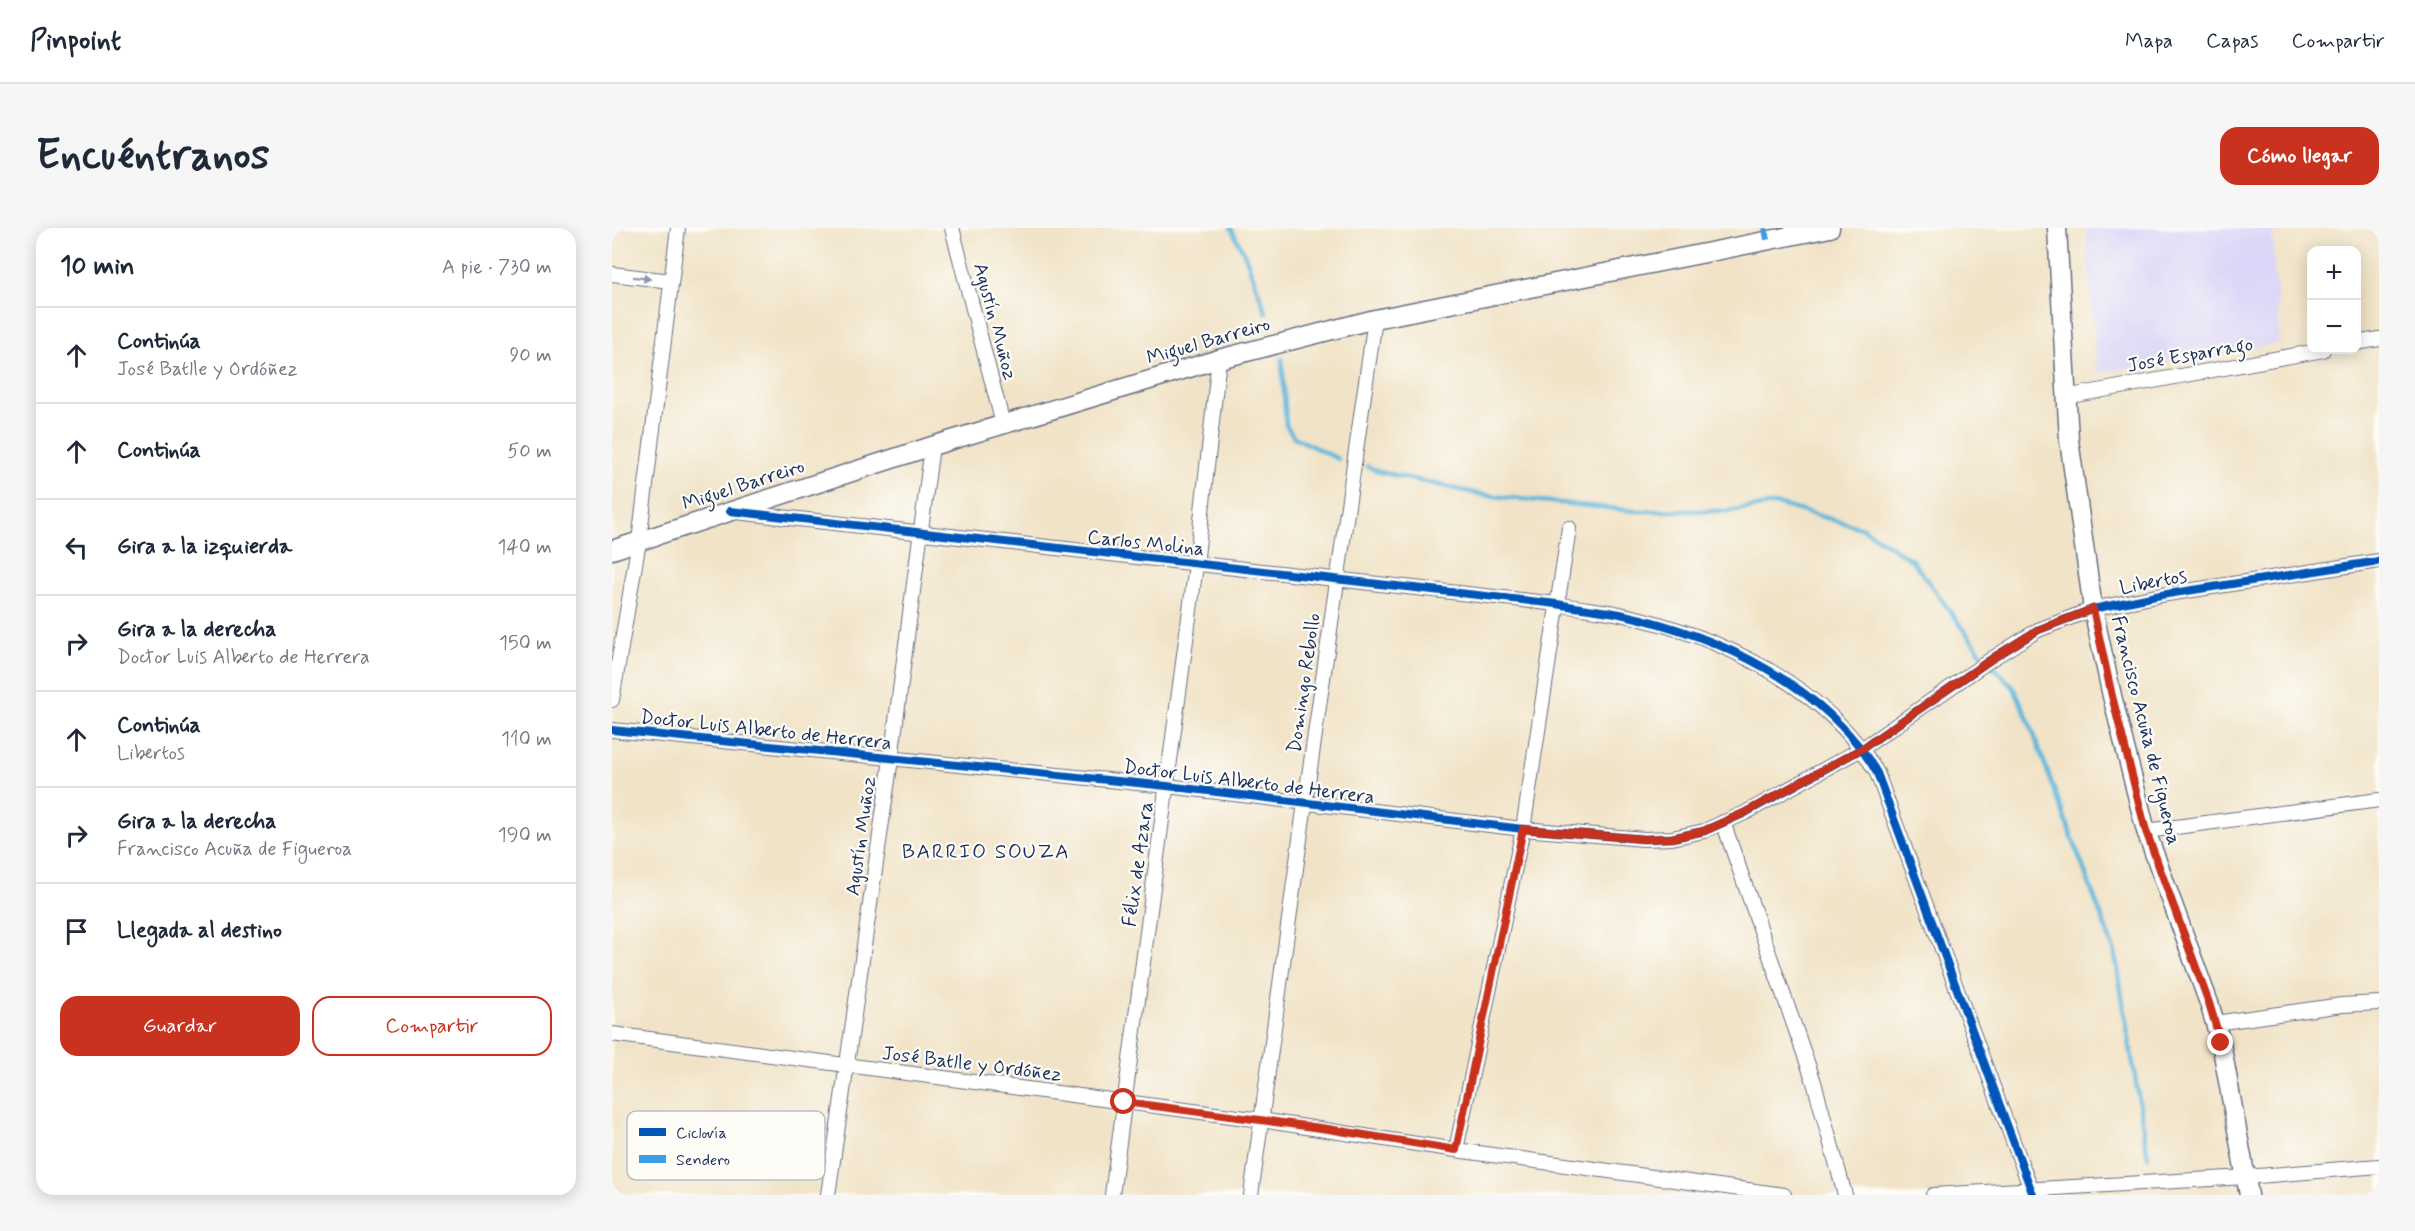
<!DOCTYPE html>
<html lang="es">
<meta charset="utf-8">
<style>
:root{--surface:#fff;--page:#f6f6f7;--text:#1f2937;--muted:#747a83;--line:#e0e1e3;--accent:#c8321e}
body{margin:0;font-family:Mynerve,sans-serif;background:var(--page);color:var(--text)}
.controls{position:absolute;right:18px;top:18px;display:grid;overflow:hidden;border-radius:12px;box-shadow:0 3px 15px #0003}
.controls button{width:54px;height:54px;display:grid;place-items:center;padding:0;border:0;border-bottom:2px solid var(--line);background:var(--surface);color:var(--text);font:30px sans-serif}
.stop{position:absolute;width:18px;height:18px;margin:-14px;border:4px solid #c8321e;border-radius:50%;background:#fff}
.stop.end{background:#c8321e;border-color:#fff;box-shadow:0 2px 6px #0008}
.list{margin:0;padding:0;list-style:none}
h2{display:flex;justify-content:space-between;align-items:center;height:78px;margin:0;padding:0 24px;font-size:26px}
h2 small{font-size:20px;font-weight:400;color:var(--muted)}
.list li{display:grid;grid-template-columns:39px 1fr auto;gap:18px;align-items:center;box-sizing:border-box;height:96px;padding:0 24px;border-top:2px solid var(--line)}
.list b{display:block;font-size:22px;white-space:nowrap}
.list p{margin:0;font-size:20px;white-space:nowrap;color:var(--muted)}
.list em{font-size:20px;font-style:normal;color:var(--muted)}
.actions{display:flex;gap:12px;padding:18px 24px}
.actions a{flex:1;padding:14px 0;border:2px solid var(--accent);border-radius:18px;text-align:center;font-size:21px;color:var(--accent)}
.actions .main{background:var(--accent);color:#fff}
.icon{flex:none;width:33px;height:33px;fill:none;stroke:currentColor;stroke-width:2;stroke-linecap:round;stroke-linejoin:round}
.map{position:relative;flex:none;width:1767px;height:967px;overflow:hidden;border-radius:18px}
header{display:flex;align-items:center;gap:36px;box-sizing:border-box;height:84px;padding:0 30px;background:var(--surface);border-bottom:2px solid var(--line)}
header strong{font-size:28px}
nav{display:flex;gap:33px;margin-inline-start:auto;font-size:21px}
.intro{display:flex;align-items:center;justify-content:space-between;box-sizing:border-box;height:144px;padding:0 36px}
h1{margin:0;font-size:42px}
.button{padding:15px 27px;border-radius:18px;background:var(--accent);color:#fff;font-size:21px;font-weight:700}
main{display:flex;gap:36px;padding:0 36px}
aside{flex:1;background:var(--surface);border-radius:18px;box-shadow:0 3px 15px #0003}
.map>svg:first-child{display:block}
.built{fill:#dbd6f7}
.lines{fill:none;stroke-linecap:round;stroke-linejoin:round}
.stream{stroke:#5fb7dc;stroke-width:4.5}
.street-casing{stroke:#666e83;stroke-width:16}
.secondary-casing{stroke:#666e83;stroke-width:21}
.street{stroke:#fff;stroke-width:14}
.secondary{stroke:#fff;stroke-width:18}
.quiet{stroke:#3b9de6;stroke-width:6;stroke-dasharray:12 6;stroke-linecap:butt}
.cycleway-casing{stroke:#fdfcf7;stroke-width:11}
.cycleway{stroke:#0057b8;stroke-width:8}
.oneway{fill:#8d97ae}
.route{stroke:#c8321e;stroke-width:8}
.labels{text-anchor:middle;stroke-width:4.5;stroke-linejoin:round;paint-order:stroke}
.street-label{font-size:20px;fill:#1b2f5e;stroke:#fdfcf7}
.neighbourhood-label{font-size:21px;letter-spacing:1.5px;fill:#1b2f5e;stroke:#fdfcf7}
.key{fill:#fdfcf7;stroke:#b9bec9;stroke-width:1.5}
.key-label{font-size:16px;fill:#1b2f5e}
</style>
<header>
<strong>Pinpoint</strong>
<nav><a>Mapa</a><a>Capas</a><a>Compartir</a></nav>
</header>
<div class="intro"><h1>Encuéntranos</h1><a class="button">Cómo llegar</a></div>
<main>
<aside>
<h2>10 min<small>A pie · 730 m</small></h2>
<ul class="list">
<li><svg class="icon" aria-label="ahead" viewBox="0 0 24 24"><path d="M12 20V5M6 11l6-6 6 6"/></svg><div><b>Continúa</b><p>José Batlle y Ordóñez</p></div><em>90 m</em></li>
<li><svg class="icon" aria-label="ahead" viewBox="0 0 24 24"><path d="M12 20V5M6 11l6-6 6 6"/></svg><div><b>Continúa</b></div><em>50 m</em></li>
<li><svg class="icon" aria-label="left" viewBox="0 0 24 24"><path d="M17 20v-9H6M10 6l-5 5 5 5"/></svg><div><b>Gira a la izquierda</b></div><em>140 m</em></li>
<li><svg class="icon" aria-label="right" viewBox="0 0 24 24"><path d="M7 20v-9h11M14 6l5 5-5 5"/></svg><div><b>Gira a la derecha</b><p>Doctor Luis Alberto de Herrera</p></div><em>150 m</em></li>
<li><svg class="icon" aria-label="ahead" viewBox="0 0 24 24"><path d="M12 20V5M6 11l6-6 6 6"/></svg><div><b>Continúa</b><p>Libertos</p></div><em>110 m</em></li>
<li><svg class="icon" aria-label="right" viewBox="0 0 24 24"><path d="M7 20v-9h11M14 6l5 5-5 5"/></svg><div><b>Gira a la derecha</b><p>Francisco Acuña de Figueroa</p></div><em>190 m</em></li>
<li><svg class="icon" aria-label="arrive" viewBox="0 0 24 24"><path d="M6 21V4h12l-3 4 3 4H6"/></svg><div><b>Llegada al destino</b></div></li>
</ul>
<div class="actions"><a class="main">Guardar</a><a>Compartir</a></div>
</aside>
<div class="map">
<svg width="1767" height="967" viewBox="0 0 1767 967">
<rect width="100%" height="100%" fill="#fdfcf7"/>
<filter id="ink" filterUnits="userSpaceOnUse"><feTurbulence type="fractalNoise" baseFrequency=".0167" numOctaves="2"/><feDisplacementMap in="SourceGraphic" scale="12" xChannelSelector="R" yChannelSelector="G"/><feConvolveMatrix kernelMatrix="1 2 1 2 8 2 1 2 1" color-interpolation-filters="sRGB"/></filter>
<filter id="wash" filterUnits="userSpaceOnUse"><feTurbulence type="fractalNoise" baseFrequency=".008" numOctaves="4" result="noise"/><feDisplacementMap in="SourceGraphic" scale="24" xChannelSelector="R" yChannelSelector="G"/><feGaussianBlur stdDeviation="1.35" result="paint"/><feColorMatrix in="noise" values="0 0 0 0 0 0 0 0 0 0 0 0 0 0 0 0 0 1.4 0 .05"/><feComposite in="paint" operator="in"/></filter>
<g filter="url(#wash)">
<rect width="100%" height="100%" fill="#f1e3c7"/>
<path class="built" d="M1474,0H1660L1668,115L1485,145Z"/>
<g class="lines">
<path class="stream" d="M619,0L633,27L654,85
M670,131L674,197L682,209L726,231
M755,238L768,244L872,267L1024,283H1115L1165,276L1250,300L1300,332L1370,426
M1382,439L1402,460L1416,491L1503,725L1536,929"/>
</g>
</g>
<g filter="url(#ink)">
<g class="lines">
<defs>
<path id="street" d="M340,0L391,196
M0,46L59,53
M1744,115L1767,111
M1453,169L1711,122
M124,284L945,376C966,380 988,382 1008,386C1105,407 1214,457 1265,545L1421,967
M0,472L27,313L66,0
M0,502L555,558L911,601L1032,611L1060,610L1092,603L1133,585L1251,520L1381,430L1426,402L1481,381L1549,367L1767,333
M1111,594L1202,854L1233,967
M1534,603L1767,572
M1603,795L1730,777L1767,775
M0,806L649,892L844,922L1172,967
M844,922L911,601L957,300
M216,967L279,531L320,218
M500,967L584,337L607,131
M639,967L693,575L763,91
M1321,967L1634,949L1767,938"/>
<path id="secondary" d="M1445,0L1457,212L1481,381L1500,468L1534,603L1597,775L1609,815L1637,967
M0,322L320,218L607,131L763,91L1218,0"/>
</defs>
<use href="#street" class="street-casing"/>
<use href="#secondary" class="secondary-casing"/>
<use href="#street" class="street"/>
<use href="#secondary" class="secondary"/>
<path class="quiet" d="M1153,0L1155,12"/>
<defs>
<path id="cycleway" d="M118,283L945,376C966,380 988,382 1008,386C1105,407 1214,457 1265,545L1421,967
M0,502L555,558L911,601L1032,611L1060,610L1092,603L1133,585L1251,520L1381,430L1426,402L1481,381L1549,367L1767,333"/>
</defs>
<use href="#cycleway" class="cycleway-casing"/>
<use href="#cycleway" class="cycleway"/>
</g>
<defs><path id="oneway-solid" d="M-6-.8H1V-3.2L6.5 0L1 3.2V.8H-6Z" transform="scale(1.5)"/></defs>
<use class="oneway" href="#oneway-solid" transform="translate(30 50) rotate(7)"/>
</g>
<g class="lines" filter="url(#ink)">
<path class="route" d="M512,874L716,901L844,922L911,601L1032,611L1060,610L1092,603L1132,585L1251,520L1381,430L1426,402L1481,381L1500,468L1534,603L1597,775L1609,815"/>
</g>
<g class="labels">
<g class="street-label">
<text transform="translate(384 93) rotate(75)" y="7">Agustín Muñoz</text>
<text transform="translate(596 112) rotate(-16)" y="7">Miguel Barreiro</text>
<text transform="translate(1578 126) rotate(-10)" y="7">José Esparrago</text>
<text transform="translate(131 256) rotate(-18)" y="7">Miguel Barreiro</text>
<text transform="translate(534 314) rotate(6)" y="7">Carlos Molina</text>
<text transform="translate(1541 353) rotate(-11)" y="7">Libertos</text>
<text transform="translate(691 455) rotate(-82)" y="7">Domingo Rebollo</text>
<text transform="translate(154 501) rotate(6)" y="7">Doctor Luis Alberto de Herrera</text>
<text transform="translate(1535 502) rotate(76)" y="7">Francisco Acuña de Figueroa</text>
<text transform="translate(637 553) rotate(7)" y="7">Doctor Luis Alberto de Herrera</text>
<text transform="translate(248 608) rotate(-82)" y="7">Agustín Muñoz</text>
<text transform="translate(525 636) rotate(-82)" y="7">Félix de Azara</text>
<text transform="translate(360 835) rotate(7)" y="7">José Batlle y Ordóñez</text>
</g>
<g class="neighbourhood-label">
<text x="374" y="630">BARRIO SOUZA</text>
</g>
</g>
<rect x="15" y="883" width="198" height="69" rx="9" class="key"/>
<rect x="27" y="900" width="27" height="8" fill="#0057b8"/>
<rect x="27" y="927" width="27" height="8" fill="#3b9de6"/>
<g class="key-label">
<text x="64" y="910">Ciclovía</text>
<text x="64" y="937">Sendero</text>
</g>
</svg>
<div class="controls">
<button>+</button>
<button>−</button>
</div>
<div class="stop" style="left:512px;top:874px"></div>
<div class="stop end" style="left:1609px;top:815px"></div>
</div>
</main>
